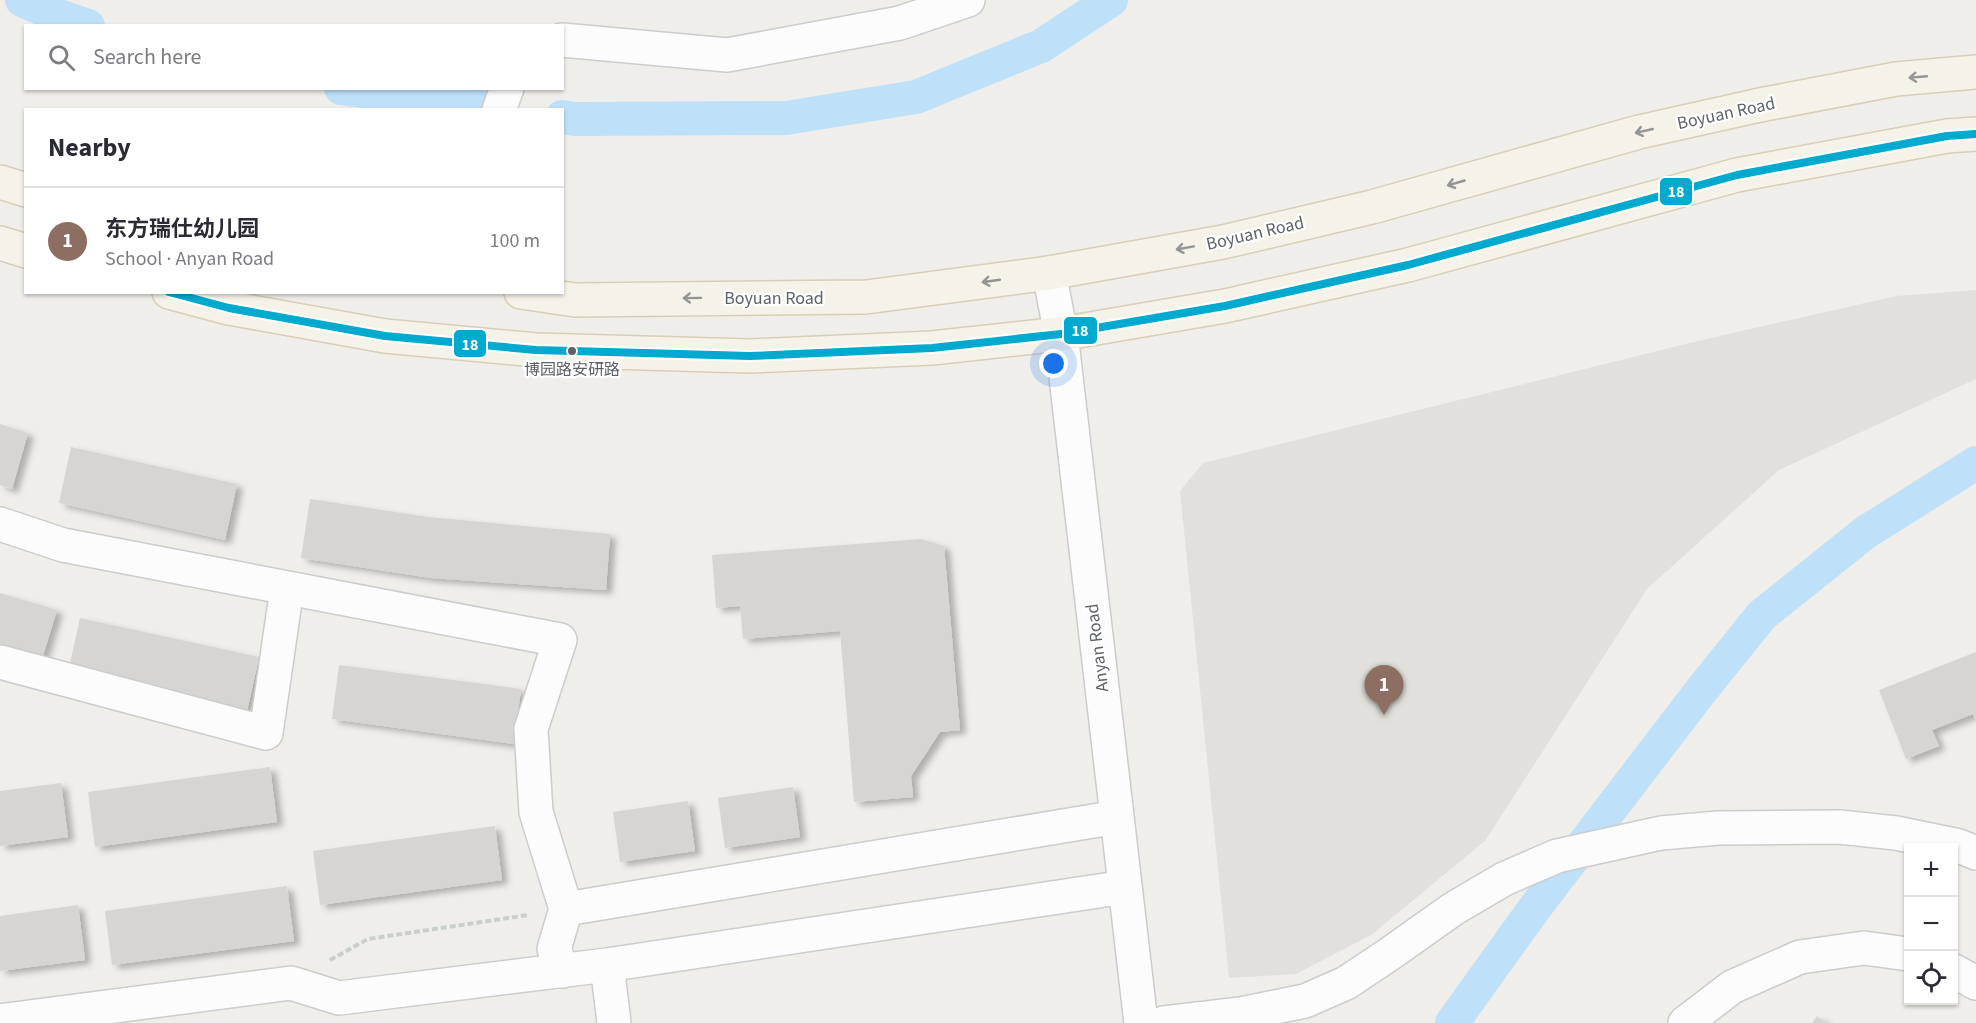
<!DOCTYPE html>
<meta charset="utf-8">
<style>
:root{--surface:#fff;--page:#f2f2f3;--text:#2b2b33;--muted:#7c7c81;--line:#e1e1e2;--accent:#111827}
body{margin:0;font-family:"Source Sans 3","Noto Sans SC",sans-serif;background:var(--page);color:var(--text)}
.controls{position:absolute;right:18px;bottom:18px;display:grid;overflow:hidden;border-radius:0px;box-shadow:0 2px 4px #0004}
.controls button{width:54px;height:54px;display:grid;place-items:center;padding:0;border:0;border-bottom:2px solid var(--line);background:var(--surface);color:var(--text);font:30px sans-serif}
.you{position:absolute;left:1054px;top:364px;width:21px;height:21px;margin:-15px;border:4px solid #fff;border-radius:50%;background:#1a73e8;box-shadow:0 0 0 9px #1a73e833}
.badge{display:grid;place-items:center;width:39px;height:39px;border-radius:50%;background:var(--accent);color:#fff;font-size:20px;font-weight:700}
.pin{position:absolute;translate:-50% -50px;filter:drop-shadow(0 2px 3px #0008)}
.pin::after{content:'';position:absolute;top:32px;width:21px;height:18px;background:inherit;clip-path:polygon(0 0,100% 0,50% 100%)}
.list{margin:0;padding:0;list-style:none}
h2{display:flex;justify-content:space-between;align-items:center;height:78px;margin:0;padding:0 24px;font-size:26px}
h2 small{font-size:20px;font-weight:400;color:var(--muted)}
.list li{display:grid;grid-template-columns:39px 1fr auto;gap:18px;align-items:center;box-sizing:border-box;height:108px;padding:0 24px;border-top:2px solid var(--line)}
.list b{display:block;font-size:22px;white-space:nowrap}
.list p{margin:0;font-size:20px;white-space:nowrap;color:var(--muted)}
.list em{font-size:20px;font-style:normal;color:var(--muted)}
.icon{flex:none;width:33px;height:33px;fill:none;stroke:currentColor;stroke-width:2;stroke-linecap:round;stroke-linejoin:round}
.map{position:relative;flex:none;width:1976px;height:1023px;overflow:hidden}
.search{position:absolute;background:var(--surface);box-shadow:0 2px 4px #0004;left:24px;top:24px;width:540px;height:66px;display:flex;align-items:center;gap:15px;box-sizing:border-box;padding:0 21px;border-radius:0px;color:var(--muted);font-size:22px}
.panel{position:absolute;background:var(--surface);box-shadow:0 2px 4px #0004;left:24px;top:108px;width:540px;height:186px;border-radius:0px}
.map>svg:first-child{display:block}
.education{fill:#e2e0da}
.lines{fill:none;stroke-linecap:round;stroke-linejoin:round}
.canal{stroke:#bfe0f9;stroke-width:34}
.building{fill:#d6d5d3;filter:url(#shadow)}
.minor-casing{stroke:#cbcccc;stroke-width:36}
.major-casing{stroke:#d7ceb8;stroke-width:36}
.path{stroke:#cacfcc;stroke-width:4;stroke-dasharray:6 3;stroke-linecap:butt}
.minor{stroke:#fdfcfc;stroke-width:33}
.major{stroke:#f4f2e9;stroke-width:33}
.bus-1-casing{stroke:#fff;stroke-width:12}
.bus-1{stroke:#00a9ce;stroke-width:8}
.oneway{stroke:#939595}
.bus-dot{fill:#5f6368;stroke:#fff;stroke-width:2}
.labels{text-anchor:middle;stroke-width:4.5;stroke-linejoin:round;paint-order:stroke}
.bus-label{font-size:16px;fill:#5f6368;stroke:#fff}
.street-label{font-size:18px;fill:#5f6368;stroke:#fff}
.line-badge{stroke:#fff;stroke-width:2}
.badge-label{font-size:16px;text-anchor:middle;font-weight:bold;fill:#fff}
</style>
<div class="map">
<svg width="1976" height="1023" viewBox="0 0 1976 1023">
<defs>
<filter id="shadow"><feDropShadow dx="6" dy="4" stdDeviation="3" flood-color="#0004"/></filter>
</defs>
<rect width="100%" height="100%" fill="#efeeea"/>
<path class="education" d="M1976,290V379L1779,470L1647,589L1485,841L1371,935L1296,974L1229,978L1180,491L1203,463L1702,340L1896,296Z"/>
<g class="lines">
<path class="canal" d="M22,0L64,18L88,26
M341,88L502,110
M562,117L575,119L786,118L916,97L1041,46L1111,0
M1452,1023L1534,909L1700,692L1762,615L1866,532L1976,463"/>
</g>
<path class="building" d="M0,424L28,433L12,489L0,485Z
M71,447L237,484L225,540L59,503Z
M310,499L428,517L610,534L606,590L431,578L301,558Z
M921,539L944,546L960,730L940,732L911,776L913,797L854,802L840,631L743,639L740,606L716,608L712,555Z
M0,593L57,610L41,662L0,650Z
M80,618L259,657L247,711L68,672Z
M1976,652V721L1973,714L1932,730L1939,746L1906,759L1879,690Z
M339,665L521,689L514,744L332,719Z
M270,767L277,822L95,847L88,792Z
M61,783L68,837L0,846V791Z
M793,787L800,837L725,848L718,798Z
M688,801L695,851L620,862L613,812Z
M495,826L502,880L320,905L313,851Z
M287,886L294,941L112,965L105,911Z
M78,905L85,960L0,971V916Z
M1817,1016L1827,1023H1812Z"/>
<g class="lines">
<defs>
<path id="minor" d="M562,40L727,55L900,23L968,0
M499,110L507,88
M1049,273L1061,334L1141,1023
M0,524L63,545L560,640L531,729L536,812L566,909
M0,662L266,733L287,588
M607,965L614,1023
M563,971L554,949L566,909L1117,817
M1954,971L1976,983
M0,1021L291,983L339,998L607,965L1125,887
M1164,1023L1241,1014L1305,1001L1346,983L1391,953L1453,909L1504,879L1557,856L1661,833L1718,828L1839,827L1896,833L1959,846L1976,853
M1685,1023L1732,987L1800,957L1864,948L1908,954"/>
<path id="major" d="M0,182L26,190
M0,243L26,251
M169,292L229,308L385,336L536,350L750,356L932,348L1061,334L1225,306L1408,265L1737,175L1947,136L1976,134
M521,292L575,300L866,297L1049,273L1223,242L1372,207L1639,132L1760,105L1896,79L1976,72"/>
</defs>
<use href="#minor" class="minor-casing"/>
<use href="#major" class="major-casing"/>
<path class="path" d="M330,960L368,939L528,915"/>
<use href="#minor" class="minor"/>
<use href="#major" class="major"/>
<defs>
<path id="bus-1" d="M169,292L229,308L385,336L536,350L750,356L932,348L1061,334L1225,306L1408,265L1737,175L1947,136L1976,134"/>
</defs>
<use href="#bus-1" class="bus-1-casing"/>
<use href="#bus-1" class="bus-1"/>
</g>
<defs><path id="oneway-shaft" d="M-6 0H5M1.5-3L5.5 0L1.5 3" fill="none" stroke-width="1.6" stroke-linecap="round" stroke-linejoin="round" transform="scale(1.5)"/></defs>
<g class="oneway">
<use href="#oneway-shaft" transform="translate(1918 77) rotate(175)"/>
<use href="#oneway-shaft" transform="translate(1644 131) rotate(167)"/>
<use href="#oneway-shaft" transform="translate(1456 183) rotate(164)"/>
<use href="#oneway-shaft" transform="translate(1185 248) rotate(170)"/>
<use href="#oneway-shaft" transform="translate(991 281) rotate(172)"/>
<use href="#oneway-shaft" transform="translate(692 298) rotate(179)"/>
</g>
<circle class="bus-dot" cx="572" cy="351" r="5"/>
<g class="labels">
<g class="bus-label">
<text x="572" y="375">博园路安研路</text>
</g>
<g class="street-label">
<text transform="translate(1726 113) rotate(-12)" y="6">Boyuan Road</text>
<text transform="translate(1255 233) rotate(-13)" y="6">Boyuan Road</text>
<text x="774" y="304">Boyuan Road</text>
<text transform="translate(1097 648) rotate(-97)" y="6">Anyan Road</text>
</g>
</g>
<g class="line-badge">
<rect x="1659" y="177" width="34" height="29" rx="6" fill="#00a9ce"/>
<rect x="1063" y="316" width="35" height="29" rx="6" fill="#00a9ce"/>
<rect x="453" y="329" width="34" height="29" rx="6" fill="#00a9ce"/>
</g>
<g class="badge-label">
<text x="1676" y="197">18</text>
<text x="1080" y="336">18</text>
<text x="470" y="350">18</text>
</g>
</svg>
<div class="controls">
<button>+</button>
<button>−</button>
<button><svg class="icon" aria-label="locate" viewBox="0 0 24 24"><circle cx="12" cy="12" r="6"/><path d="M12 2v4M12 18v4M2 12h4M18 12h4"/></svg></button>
</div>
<div class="you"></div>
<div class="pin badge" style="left:1384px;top:715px;background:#8d6e63">1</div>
<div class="search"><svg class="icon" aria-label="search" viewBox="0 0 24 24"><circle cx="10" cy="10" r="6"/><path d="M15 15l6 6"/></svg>Search here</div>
<section class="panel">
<h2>Nearby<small></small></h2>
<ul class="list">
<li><span class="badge" style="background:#8d6e63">1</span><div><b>东方瑞仕幼儿园</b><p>School · Anyan Road</p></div><em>100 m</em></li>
</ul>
</section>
</div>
